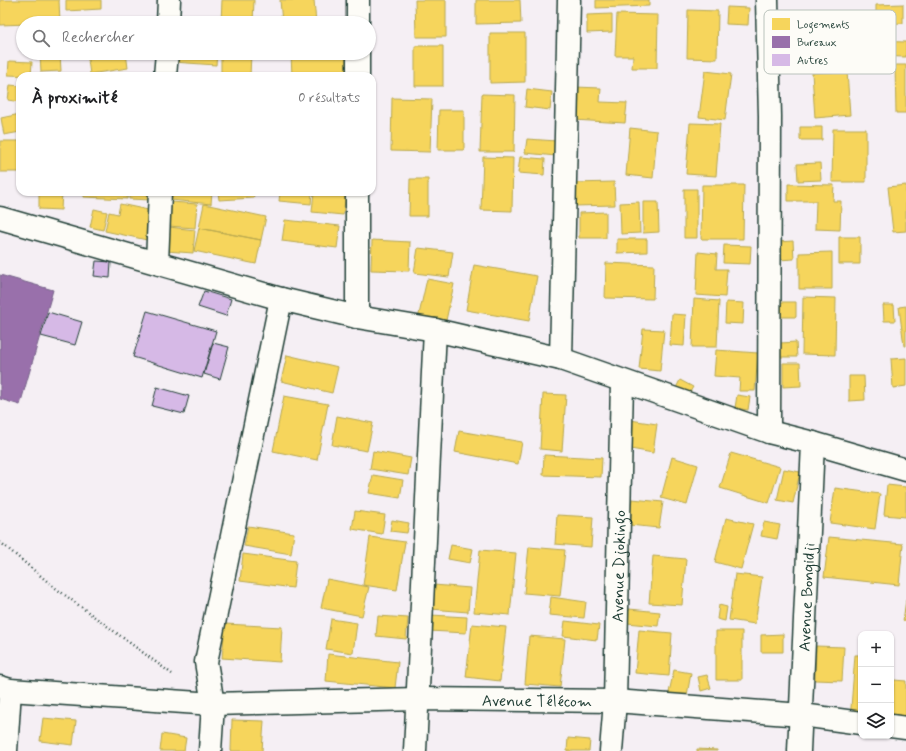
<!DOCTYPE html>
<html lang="fr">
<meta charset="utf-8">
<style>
:root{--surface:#fff;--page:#f2f2f2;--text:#202124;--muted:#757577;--line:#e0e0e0}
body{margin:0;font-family:Mynerve,sans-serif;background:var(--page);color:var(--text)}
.controls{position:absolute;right:12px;bottom:12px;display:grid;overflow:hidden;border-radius:8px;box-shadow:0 1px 3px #0004}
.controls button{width:36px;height:36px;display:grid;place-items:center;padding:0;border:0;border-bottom:1px solid var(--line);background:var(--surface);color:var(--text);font:20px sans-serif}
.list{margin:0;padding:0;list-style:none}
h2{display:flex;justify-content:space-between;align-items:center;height:52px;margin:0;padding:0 16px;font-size:17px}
h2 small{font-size:13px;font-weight:400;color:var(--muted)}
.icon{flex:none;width:22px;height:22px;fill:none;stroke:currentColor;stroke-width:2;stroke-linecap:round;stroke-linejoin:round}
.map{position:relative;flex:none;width:906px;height:751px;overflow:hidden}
.search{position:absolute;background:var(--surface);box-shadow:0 1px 3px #0004;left:16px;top:16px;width:360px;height:44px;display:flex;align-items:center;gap:10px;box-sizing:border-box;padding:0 14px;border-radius:22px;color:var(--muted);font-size:15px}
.panel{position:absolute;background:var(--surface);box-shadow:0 1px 3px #0004;left:16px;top:72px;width:360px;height:124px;border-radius:12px}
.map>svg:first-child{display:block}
.homes{fill:#f6d55c;stroke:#b6a750}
.offices{fill:#9970ab;stroke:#746187}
.building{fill:#d6b9e6;stroke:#1f3d34}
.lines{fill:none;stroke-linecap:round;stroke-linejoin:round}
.minor-casing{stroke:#1f3d34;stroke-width:25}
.path{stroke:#1f3d34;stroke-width:2.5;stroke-dasharray:1 3;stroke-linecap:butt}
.minor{stroke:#fdfcf7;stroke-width:22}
.labels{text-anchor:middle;stroke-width:4;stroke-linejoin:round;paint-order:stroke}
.street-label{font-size:16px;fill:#1f3d34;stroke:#fdfcf7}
.key{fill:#fdfcf7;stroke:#bac3bc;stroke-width:1}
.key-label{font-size:11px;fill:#1f3d34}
</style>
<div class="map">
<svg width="906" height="751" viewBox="0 0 906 751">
<rect width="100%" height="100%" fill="#f5eff4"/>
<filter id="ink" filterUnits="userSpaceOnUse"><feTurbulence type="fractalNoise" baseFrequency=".025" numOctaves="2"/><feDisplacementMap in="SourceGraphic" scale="8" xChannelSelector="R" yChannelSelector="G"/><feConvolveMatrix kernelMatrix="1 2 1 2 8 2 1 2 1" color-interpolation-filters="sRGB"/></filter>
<g filter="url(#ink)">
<path class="homes" d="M0,0H59L60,23L0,25Z
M66,0H101V9L66,11Z
M222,0H254L253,23L221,22Z
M280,0H314L316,23H282Z
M415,0H446V37H416Z
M476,0H520L521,23L476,24Z
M596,0H649V6L596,8Z
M903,4V23L876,24V5Z
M727,7L749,8L748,25L726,24Z
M688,10L718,11L717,59L687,58Z
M612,14V32L587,33V15Z
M617,14L658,15L657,68H632L633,56H615Z
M490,33H525V82L490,83Z
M868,41L906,42V57L867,56Z
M415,46H443V86H415Z
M40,53H60L61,71L41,72Z
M87,53H126L128,68L90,74Z
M173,53H217L216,65L173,62Z
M221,53H251L250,76H221Z
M346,53V76H292L291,54Z
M9,61L32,62L31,76L8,75Z
M895,65H906V113H896Z
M705,71L731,74L725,120L699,117Z
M847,71L850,115L815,118L812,73Z
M10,85L20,86V102L8,100Z
M575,87L601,88L600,102L627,103L625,123L573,120Z
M527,89L552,92L550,110L525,107Z
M482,94L515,95L514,152H480Z
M392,98L432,99L430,152L391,151Z
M439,110H464V150H438Z
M20,114V132L4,135L1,118Z
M690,123L720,124L716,176L686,174Z
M800,127H822V140H800Z
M630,128L657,131L653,178L626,175Z
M833,129H866V182H832Z
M527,139L557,141L556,156L525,153Z
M0,141H20V172H0Z
M483,157L513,158L512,211L481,210Z
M520,157L545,159L544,175L518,173Z
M820,163L821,180L798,181L797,164Z
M410,179H428V216H409Z
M614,182L615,205L574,206V183Z
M788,184L834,185L833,201H841L840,230L815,229L816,201H788Z
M702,185H744L743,239H701Z
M906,185V231L893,232L888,187Z
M684,189H697V238H684Z
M39,192H62L61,210L39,209Z
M84,192H128L127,199L84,197Z
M129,192H151V200L129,199Z
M172,192H212L211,204L171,200Z
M218,192H253L254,198L219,200Z
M280,192H312L311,204L279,201Z
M314,192L346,193L343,215L312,212Z
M171,202L197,204L195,228L168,226Z
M639,202L640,233L621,234L620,203Z
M643,202H658L659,232L643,233Z
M120,204L153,211L147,240L105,231L109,212L118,214Z
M204,204L266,217L261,240L199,228Z
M94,209L107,212L103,230L90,227Z
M606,212V238H579V213Z
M285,220L340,226L337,248L282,241Z
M169,227L195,230L193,253L166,251Z
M199,228L261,240L256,264L194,251Z
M839,237H860V264H839Z
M617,239H647V252L617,253Z
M372,240L410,242L409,271L371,270Z
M793,241L794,259L778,260L777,242Z
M724,245L751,246L750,264L723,263Z
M418,248L453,252L449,277L414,273Z
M698,252L717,254L716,269H727L725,297L696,295Z
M832,252V289H799V253Z
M606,263L654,265L653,299L605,298Z
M474,265L537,276L529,321L466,310Z
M427,279L454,284L445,325L418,319Z
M803,297L836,298L835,355L802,354Z
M694,299L719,301L717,347H692Z
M726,302L744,303L743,324L725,323Z
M778,302H796V317H778Z
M883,305H894L895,321H884Z
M906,306V346H904L899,307Z
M672,314L686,315L684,346L670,345Z
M643,329L664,330L660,371L639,369Z
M796,342L797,357H781L780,343Z
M716,350L758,353L755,391H739L740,378L714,376Z
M287,355L338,367L332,393L281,381Z
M906,358V386L893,388L891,359Z
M783,363H800L801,386L783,387Z
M849,376H864L865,400L849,401Z
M680,380L693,387L687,397L675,390Z
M543,394L566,395L562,451L540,449Z
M737,395L750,397L748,410L735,408Z
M284,396L328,404L317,460L273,451Z
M337,416L373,423L367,451L332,445Z
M630,420L657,424L653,453L625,448Z
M459,431L522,442L518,464L455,452Z
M373,451L411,458L408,475L370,469Z
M731,453L780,467L769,503L720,488Z
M544,455L602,458L601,477L543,475Z
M672,457L698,465L687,505L661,498Z
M784,469L800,472L793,503L777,500Z
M373,475L403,480L400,498L369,493Z
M887,485L906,487V517L884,515Z
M835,488L880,494L875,529L830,523Z
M632,499L663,502L659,528L629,525Z
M355,511L385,515L382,534L352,529Z
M557,515L593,517L591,547L555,544Z
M726,518L753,524L741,569L715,562Z
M392,520L409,523L407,533L390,531Z
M764,522L780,525L777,539L761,536Z
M248,526L294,533L291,554L244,546Z
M370,537L405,542L397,590L363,585Z
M829,537L903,544L899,585L824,577Z
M451,545L473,549L470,563L448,559Z
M529,547L565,550L560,596L524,593Z
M480,550L516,553L510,615L474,612Z
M243,554L296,561L293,588L240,581Z
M653,556L686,559L682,605L649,603Z
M735,574L762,577L755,624L729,620Z
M327,579L369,587L362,616L321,608Z
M434,585L470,588L468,612L431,609Z
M551,597L586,602L584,618L549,615Z
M906,600V621H903Z
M719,605L727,607L725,621L717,619Z
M629,609L660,612L658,626L627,623Z
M431,615L467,617L466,633L429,631Z
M378,616L408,618L406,639L376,636Z
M331,619L357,623L353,653L326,649Z
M565,621L599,625L597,640L563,636Z
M225,624L282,627L280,662L222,658Z
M472,624L506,627L500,681L466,677Z
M639,630L672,633L669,676L635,673Z
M716,631H742V680H716Z
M783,634V652H761V635Z
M529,636L565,639L560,687L525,684Z
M816,646L844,647L842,681L815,680Z
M328,654L398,662L395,688L326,681Z
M855,655H861V722L850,721Z
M674,670L691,673L686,701L668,697Z
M707,675L711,688L701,691L698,677Z
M894,680L906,681V717L891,716Z
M43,718L76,721L73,745L40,741Z
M232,720L264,721L262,751H231Z
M162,734L186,738L184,751H160Z
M568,738L590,740L589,751H567Z
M697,749L717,750V751H697Z"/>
<path class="offices" d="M0,275L53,290L20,405L0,399Z"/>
<path class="building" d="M96,261L111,262L110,278L94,276Z
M204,291L231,299L226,316L198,307Z
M147,311L216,331L202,378L133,357Z
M48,312L82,322L75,345L41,336Z
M213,343L229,347L220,379L204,374Z
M157,387L189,396L184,414L152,406Z"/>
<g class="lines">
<defs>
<g id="minor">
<path d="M767,0L770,116L769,432"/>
<path d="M168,23L169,0"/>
<path d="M358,23V0"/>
<path d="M165,76L167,53"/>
<path d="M358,76V53"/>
<path d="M0,218L281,299L357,317L435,330L561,359L769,432L813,443L906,470"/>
<path d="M157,262L160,192"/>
<path d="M357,317V192"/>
<path d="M561,359L569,0"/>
<path id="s1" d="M0,687L10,690L213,704L418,699L615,701L802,715L861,723"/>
<path d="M891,726L906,728"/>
<path d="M6,751L10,690"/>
<path d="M210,751L213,704L206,662L281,299"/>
<path d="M415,751L435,330"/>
<path id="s2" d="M611,751L615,701L622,382"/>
<path id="s3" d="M799,751L813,443"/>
</g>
</defs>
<use href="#minor" class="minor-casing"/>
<path class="path" d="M0,542L54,587L172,674"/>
<use href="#minor" class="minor"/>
</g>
</g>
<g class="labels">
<g class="street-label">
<text dy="6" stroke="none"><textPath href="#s2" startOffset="185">Avenue Djokingo</textPath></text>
<text dy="6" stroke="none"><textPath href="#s3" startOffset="154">Avenue Bongidji</textPath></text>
<text dy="6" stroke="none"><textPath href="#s1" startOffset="538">Avenue Télécom</textPath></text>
</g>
</g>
<rect x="764" y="10" width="132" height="64" rx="6" class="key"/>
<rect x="772" y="18" width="18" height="12" fill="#f6d55c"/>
<rect x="772" y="36" width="18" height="12" fill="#9970ab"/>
<rect x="772" y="54" width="18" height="12" fill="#d6b9e6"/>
<g class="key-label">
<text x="797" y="28">Logements</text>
<text x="797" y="46">Bureaux</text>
<text x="797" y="64">Autres</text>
</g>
</svg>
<div class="controls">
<button>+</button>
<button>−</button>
<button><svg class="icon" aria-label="layers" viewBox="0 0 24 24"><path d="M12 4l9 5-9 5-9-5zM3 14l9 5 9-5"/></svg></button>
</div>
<div class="search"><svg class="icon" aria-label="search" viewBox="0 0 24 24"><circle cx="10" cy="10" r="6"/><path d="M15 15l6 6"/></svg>Rechercher</div>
<section class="panel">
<h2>À proximité<small>0 résultats</small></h2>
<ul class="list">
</ul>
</section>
</div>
